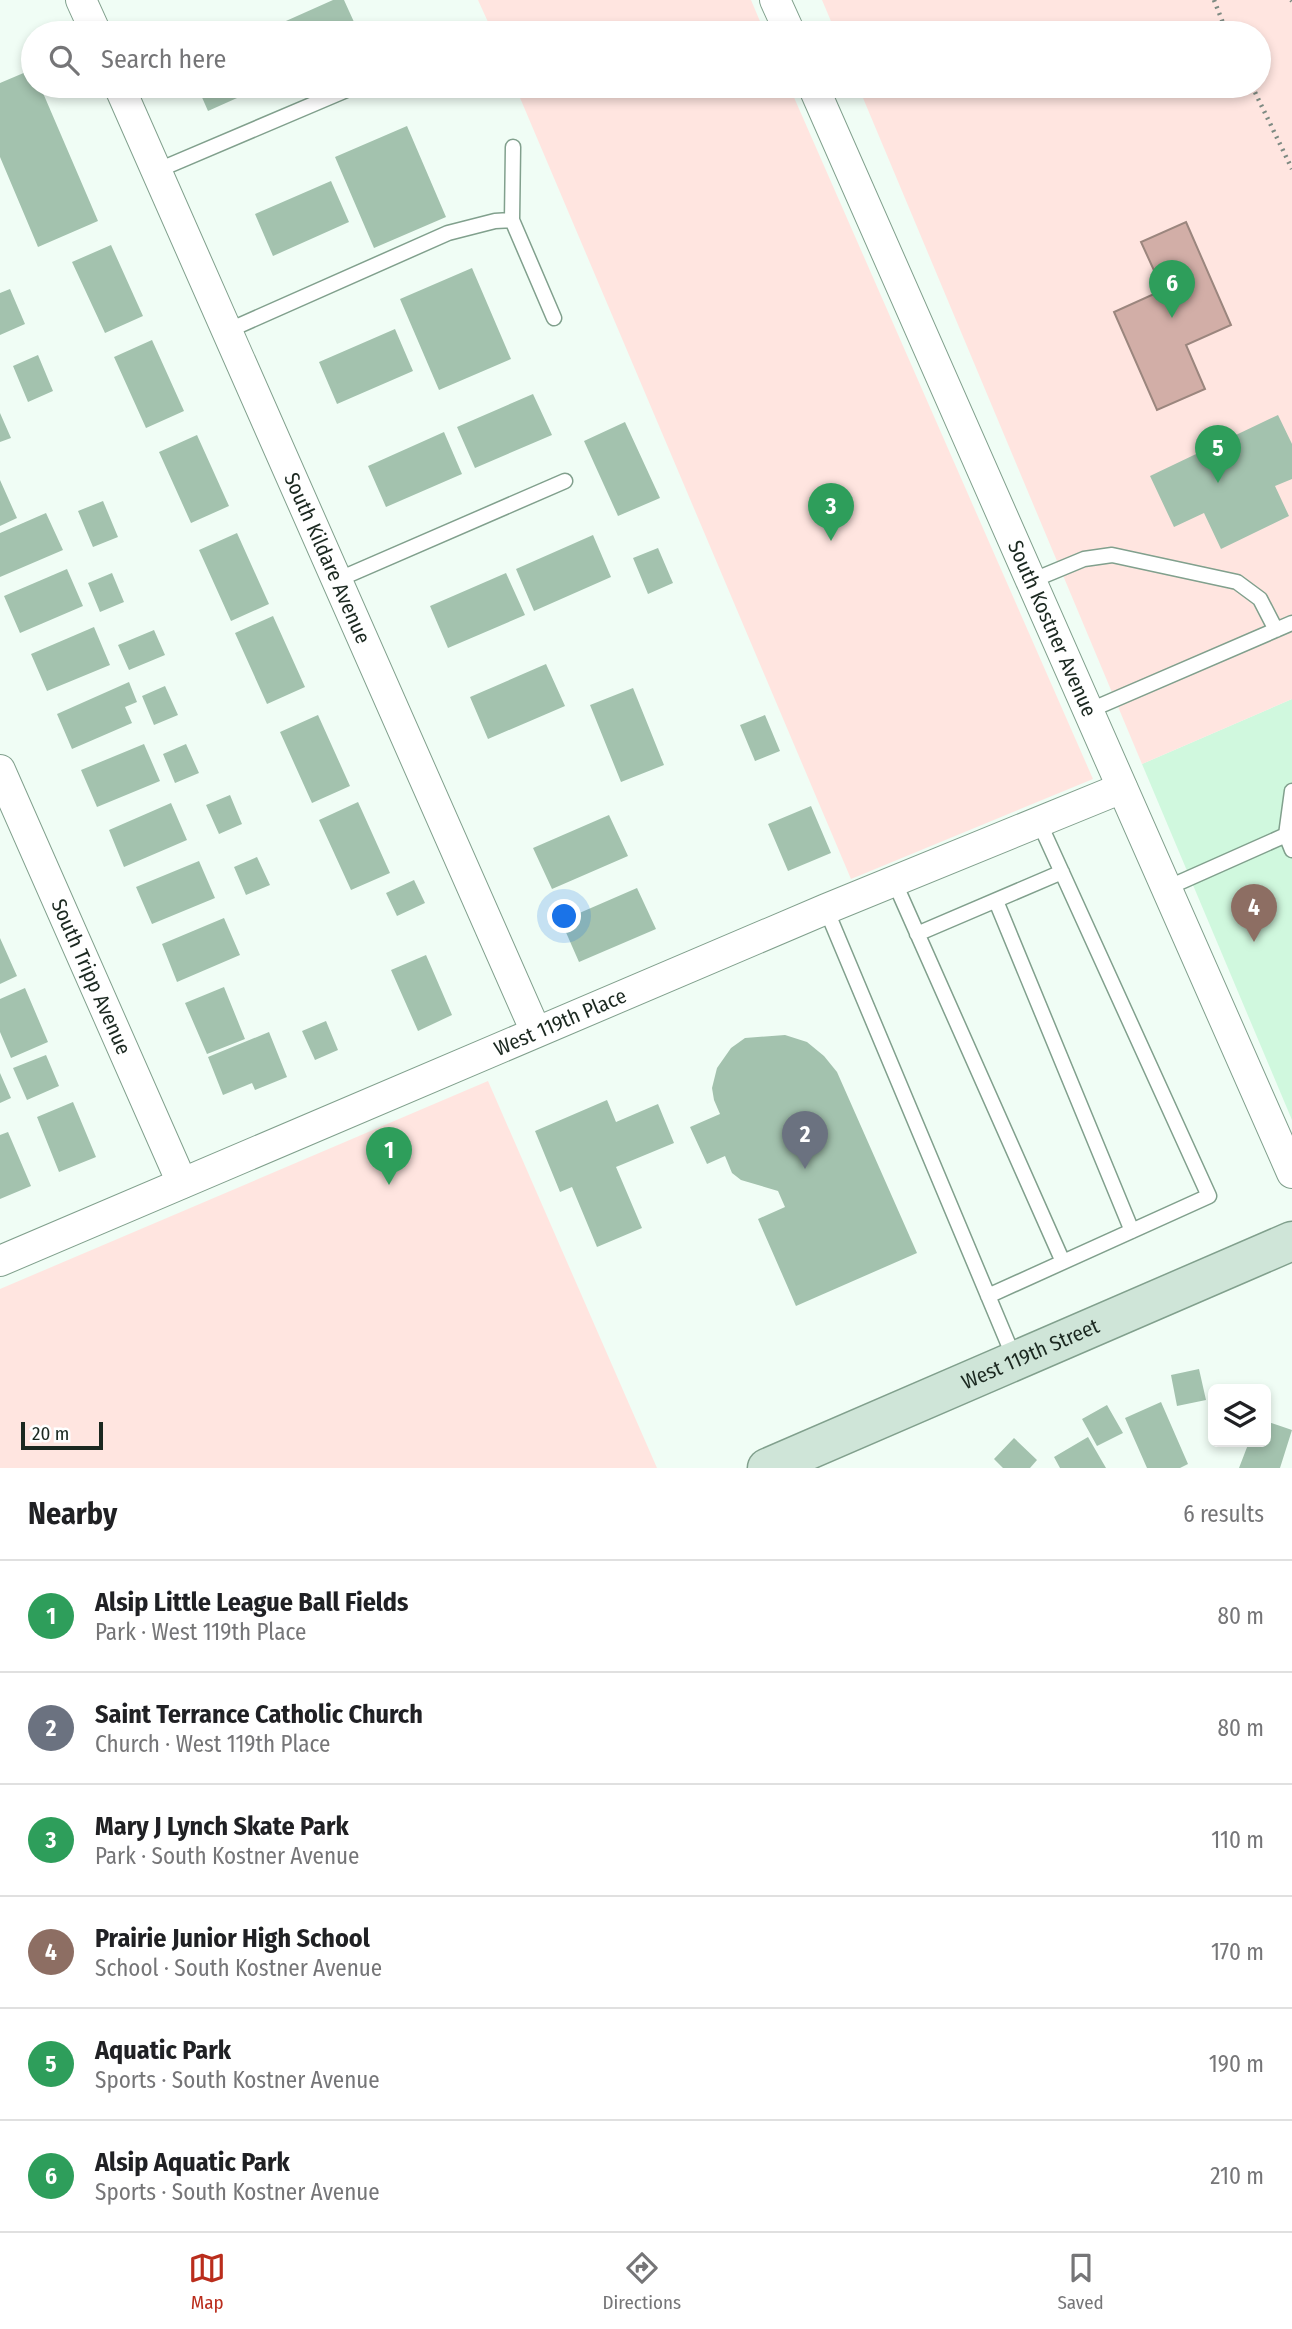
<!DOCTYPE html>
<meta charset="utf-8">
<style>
:root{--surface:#fff;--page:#f6f6f6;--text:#202124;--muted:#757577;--line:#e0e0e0;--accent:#ba2d1c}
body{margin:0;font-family:"Fira Sans Condensed",sans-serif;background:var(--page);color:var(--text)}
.controls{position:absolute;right:21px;bottom:21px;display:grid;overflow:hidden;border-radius:10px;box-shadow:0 4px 10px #0003}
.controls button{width:63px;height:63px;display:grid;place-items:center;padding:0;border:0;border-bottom:2px solid var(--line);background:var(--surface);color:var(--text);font:35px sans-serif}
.scale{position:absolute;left:21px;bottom:18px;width:82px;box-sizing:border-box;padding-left:7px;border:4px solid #1b2820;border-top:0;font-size:19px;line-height:24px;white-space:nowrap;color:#1b2820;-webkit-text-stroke:5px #fff;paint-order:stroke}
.you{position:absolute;left:565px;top:917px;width:24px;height:24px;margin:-18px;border:5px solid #fff;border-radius:50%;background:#1a73e8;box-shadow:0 0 0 10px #1a73e833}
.badge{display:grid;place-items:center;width:46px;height:46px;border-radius:50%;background:var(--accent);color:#fff;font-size:23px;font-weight:700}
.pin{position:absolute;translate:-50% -58px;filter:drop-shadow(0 2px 4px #0008)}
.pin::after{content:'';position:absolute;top:37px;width:24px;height:21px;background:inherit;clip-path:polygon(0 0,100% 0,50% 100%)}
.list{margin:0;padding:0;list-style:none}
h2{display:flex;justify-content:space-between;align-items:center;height:91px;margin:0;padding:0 28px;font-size:30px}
h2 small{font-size:23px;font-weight:400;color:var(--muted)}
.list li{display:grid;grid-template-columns:46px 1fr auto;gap:21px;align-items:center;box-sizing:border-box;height:112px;padding:0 28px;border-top:2px solid var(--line)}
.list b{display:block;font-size:26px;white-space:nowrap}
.list p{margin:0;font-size:23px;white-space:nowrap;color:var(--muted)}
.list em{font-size:23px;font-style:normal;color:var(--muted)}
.icon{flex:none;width:38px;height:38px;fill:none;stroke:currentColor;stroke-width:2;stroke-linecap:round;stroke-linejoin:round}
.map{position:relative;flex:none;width:1292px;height:1468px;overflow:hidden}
.search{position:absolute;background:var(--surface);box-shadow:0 4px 10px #0003;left:21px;right:21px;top:21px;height:77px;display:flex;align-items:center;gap:18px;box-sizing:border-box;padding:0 24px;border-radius:38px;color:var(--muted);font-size:26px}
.sheet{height:763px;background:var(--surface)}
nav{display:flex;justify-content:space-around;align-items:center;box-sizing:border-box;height:98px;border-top:2px solid var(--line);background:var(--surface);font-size:19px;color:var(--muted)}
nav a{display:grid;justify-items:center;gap:4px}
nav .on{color:var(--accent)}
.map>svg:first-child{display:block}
.built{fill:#d0f8de}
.green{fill:#ffe5e0}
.water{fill:#d2aea7;stroke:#9b867e;stroke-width:2}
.building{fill:#a3c2ae}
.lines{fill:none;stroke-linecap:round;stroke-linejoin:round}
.lane-casing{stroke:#81a08d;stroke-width:17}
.street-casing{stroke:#81a08d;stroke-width:32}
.secondary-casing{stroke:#81a08d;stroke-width:41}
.path{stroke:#7d8a82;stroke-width:4.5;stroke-dasharray:2 5;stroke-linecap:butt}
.lane{stroke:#fff;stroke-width:14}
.street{stroke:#fff;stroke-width:30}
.secondary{stroke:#cfe5d8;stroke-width:38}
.labels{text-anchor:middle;stroke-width:7;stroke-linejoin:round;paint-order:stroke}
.street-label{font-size:21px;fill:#1b2820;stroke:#fff}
</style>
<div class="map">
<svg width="1292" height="1468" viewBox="0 0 1292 1468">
<rect width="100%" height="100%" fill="#f0fdf5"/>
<path class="built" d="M1292,699V1120L1142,764Z"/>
<path class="green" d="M478,0H751L765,33H493Z
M822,0H1292V699L1142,764L858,86H1259V33H836Z
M515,86H789L1093,779L851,879Z
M488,1081L657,1468H0V1289Z"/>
<path class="water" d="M1186,222L1231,325L1186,345L1205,389L1157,410L1114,312L1163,290L1141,242Z"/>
<path class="building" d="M333,0H344L359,33H259Z
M33,69V86H40L98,221L38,247L0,157V83Z
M197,86H264L208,111Z
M407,126L446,217L374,248L335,157Z
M331,181L349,222L273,256L255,214Z
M111,245L143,316L105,333L72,262Z
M472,268L511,359L439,390L400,299Z
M10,289L25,324L0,335V293Z
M395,329L413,371L337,404L319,362Z
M152,340L184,411L146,428L114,357Z
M38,355L53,391L28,402L13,366Z
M533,394L552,435L475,468L457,427Z
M0,413L11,438L0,442Z
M1278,415L1292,444V479L1275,486L1289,516L1221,549L1204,513L1174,527L1150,476Z
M625,422L660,498L618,516L584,441Z
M444,432L462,474L386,507L368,466Z
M197,435L229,506L191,523L159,452Z
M0,480L17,518L0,526Z
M103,501L118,537L93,547L78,511Z
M46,513L63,550L0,577V533Z
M237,533L269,604L231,621L199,550Z
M593,535L611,577L534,611L516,569Z
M658,548L673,583L648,594L633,558Z
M67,569L83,606L20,633L4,596Z
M112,573L124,602L100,612L88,583Z
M506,573L525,615L448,648L430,606Z
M273,616L305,687L267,704L235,633Z
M94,627L110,665L47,691L31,654Z
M154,630L165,655L129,670L118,645Z
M546,664L565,706L488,739L470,697Z
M129,682L137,702L125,707L132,723L72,749L57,714Z
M165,686L178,715L154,725L142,696Z
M633,688L664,765L621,782L590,705Z
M318,715L350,786L312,803L280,732Z
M765,715L780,751L755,761L740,725Z
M144,744L160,781L97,807L81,770Z
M186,744L199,773L175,783L163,754Z
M230,795L242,824L219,834L206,805Z
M358,802L390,873L351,890L319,820Z
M171,803L187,840L124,867L109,830Z
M811,806L831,853L788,871L768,824Z
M609,815L628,856L552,889L533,848Z
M257,857L270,885L246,895L234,867Z
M199,861L215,898L152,924L136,887Z
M414,880L425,903L397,916L386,893Z
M637,888L656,929L579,962L561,921Z
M224,918L240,955L177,982L162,944Z
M0,938L17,976L0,984Z
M426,955L452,1015L418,1031L391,970Z
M224,987L245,1039L207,1054L185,1003Z
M25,988L48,1042L11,1058L0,1032V999Z
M326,1021L338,1050L315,1060L302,1031Z
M269,1032L287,1077L255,1090L252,1083L223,1095L208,1057Z
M785,1035L807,1042L824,1056L837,1072L917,1253L796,1306L758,1219L785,1207L778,1191L741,1180L732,1173L725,1156L707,1164L690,1127L720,1114L714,1100L712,1088L717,1068L731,1048L745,1038Z
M46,1055L59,1086L27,1100L13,1068Z
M0,1073L11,1098L0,1103Z
M607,1100L616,1122L658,1104L674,1143L616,1167L642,1228L597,1247L572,1187L560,1192L535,1131Z
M73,1102L96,1157L59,1172L37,1117Z
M8,1132L31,1186L0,1199V1135Z
M1199,1369L1206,1400L1177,1406L1171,1375Z
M1161,1402L1188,1464L1180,1468H1147L1125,1418Z
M1107,1405L1123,1433L1097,1446L1082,1419Z
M1266,1421L1292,1430L1280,1468H1239L1249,1442H1266Z
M1088,1437L1106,1468H1060L1054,1457Z
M1014,1438L1037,1460L1030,1468H1003L994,1459Z"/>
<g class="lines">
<defs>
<path id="lane" d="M156,171L356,86
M512,220L513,147
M227,331L448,233L495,221L512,220L554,318
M337,580L565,481
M1031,581L1084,559L1112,555L1237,582L1260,599L1276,630
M1088,711L1292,623
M1286,835L1292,850
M894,881L1063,1262
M1167,888L1286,835L1292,791
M996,901L1132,1231
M826,909L1015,1360
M917,934L1062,872
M988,1296L1209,1196L1039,822"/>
<g id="street">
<path d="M81,0L96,33"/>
<path d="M775,0L790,33"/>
<path id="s1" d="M119,86L536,1032"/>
<path id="s2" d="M813,86L1292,1173"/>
<path id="s3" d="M0,770L182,1183"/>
<path id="s4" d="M0,1261L826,909L1122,788"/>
</g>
<g id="secondary">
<path id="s5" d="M767,1468L1292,1241"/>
</g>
</defs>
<use href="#lane" class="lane-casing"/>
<use href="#street" class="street-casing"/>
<use href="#secondary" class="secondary-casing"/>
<path class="path" d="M1214,0L1227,33
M1291,0L1292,1
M1252,86L1292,169"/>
<use href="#lane" class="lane"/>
<use href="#street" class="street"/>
<use href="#secondary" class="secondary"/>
</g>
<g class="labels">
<g class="street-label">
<text dy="7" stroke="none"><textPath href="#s1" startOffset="516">South Kildare Avenue</textPath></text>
<text dy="7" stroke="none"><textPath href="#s2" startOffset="593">South Kostner Avenue</textPath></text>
<text dy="7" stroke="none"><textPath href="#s3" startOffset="226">South Tripp Avenue</textPath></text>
<text dy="7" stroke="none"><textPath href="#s4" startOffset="609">West 119th Place</textPath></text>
<text dy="7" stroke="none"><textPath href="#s5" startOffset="287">West 119th Street</textPath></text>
</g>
</g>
</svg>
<div class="controls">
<button><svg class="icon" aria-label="layers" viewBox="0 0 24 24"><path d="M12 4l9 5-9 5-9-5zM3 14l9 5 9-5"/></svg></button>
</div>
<div class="scale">20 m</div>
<div class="you"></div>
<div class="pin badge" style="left:389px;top:1185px;background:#2e9e5b">1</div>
<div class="pin badge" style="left:805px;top:1169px;background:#6b7280">2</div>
<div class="pin badge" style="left:831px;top:541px;background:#2e9e5b">3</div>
<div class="pin badge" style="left:1254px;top:942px;background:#8d6e63">4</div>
<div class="pin badge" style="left:1218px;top:483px;background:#2e9e5b">5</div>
<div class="pin badge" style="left:1172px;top:318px;background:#2e9e5b">6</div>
<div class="search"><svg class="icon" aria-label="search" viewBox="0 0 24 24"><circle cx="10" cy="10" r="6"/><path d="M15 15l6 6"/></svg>Search here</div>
</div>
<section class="sheet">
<h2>Nearby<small>6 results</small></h2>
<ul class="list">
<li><span class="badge" style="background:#2e9e5b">1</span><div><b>Alsip Little League Ball Fields</b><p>Park · West 119th Place</p></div><em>80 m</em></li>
<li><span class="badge" style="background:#6b7280">2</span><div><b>Saint Terrance Catholic Church</b><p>Church · West 119th Place</p></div><em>80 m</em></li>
<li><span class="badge" style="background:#2e9e5b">3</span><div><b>Mary J Lynch Skate Park</b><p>Park · South Kostner Avenue</p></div><em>110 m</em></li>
<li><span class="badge" style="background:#8d6e63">4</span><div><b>Prairie Junior High School</b><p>School · South Kostner Avenue</p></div><em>170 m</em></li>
<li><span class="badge" style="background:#2e9e5b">5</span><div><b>Aquatic Park</b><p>Sports · South Kostner Avenue</p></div><em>190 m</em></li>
<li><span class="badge" style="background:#2e9e5b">6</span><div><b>Alsip Aquatic Park</b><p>Sports · South Kostner Avenue</p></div><em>210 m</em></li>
</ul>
</section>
<nav>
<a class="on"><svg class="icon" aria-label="map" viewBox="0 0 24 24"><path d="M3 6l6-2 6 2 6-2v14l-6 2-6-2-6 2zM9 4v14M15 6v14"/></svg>Map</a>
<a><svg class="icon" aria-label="directions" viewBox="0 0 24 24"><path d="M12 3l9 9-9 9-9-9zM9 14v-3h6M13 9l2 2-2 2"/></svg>Directions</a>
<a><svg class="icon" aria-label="saved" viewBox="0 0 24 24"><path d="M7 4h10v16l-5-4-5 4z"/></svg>Saved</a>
</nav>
